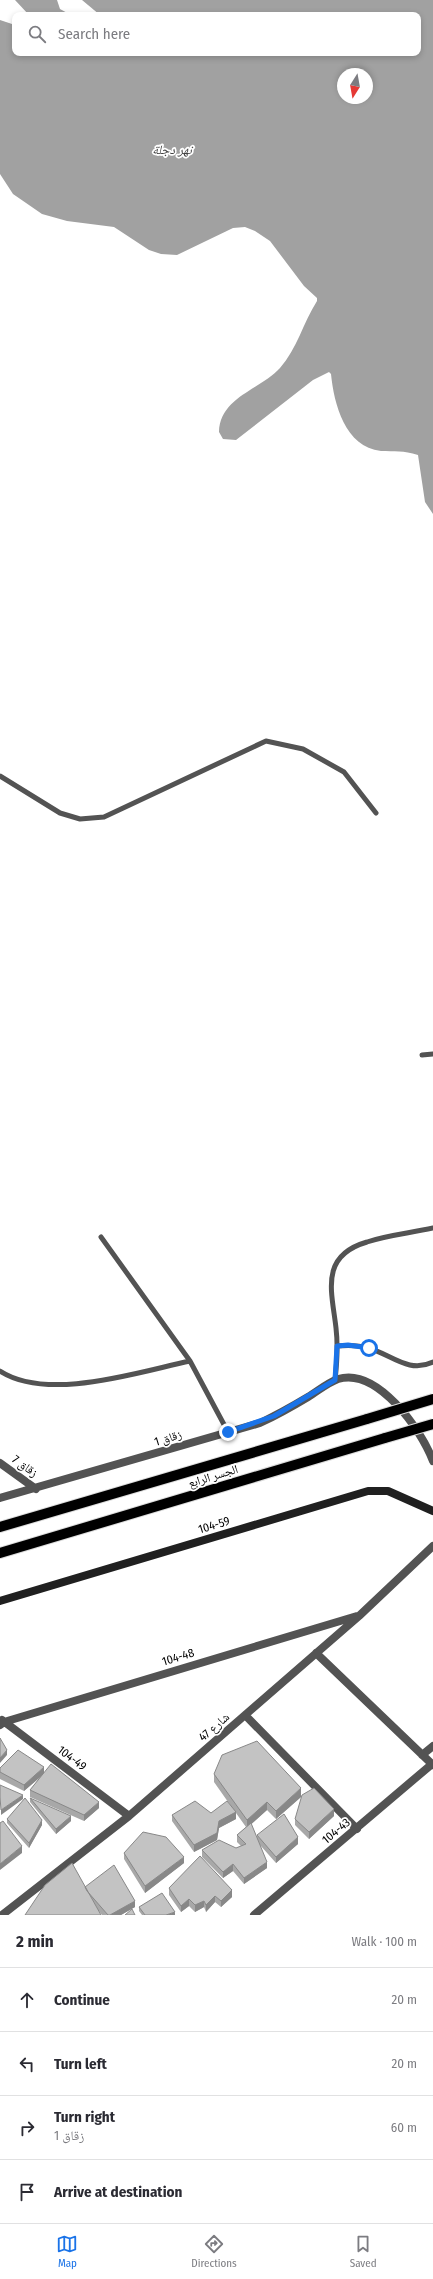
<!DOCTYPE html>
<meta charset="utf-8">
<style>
:root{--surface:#fff;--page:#f2f2f3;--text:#2b2b33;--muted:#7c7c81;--line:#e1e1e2;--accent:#1a73e8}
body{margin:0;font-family:"Fira Sans Condensed","Noto Naskh Arabic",sans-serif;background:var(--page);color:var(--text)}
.compass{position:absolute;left:337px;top:68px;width:36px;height:36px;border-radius:50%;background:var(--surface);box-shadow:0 2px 6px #0003;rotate:191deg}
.stop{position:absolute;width:12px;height:12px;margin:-9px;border:3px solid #1a73e8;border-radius:50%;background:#fff}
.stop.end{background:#1a73e8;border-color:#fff;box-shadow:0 1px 4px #0008}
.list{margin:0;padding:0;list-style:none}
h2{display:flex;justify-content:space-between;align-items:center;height:52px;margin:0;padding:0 16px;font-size:17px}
h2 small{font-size:13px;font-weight:400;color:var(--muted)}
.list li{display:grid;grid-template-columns:26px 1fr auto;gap:12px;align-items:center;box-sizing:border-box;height:64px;padding:0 16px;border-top:1px solid var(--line)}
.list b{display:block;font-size:15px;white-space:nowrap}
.list p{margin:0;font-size:13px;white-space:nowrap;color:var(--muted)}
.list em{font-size:13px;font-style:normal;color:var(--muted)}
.icon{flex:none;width:22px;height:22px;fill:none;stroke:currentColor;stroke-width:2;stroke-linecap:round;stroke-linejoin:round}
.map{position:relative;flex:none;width:433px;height:1915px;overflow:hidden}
.search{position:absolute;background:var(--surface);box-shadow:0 2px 6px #0003;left:12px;right:12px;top:12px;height:44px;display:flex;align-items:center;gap:10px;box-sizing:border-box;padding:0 14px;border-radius:8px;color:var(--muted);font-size:15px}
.sheet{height:308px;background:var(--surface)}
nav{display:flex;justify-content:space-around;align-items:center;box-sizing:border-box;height:56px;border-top:1px solid var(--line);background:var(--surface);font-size:11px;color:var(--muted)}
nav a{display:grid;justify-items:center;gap:2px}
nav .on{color:var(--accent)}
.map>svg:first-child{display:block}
.water{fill:#a1a1a1;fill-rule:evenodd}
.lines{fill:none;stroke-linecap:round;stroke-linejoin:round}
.primary-casing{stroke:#dbdbdb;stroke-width:12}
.lane{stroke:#535353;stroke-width:5}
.street{stroke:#535353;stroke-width:8}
.secondary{stroke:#202020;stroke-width:8}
.primary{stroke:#000;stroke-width:10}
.primary-bridge-casing{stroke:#dbdbdb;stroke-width:12;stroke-linecap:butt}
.primary-bridge{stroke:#000;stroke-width:10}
.wall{fill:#a8a8a8}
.shaded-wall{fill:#888}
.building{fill:#c3c3c3;stroke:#888}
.route{stroke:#1a73e8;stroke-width:5}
.labels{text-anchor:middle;stroke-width:3.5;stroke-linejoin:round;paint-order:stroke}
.street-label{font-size:12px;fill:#000;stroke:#fff}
.water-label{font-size:13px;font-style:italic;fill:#424242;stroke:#fff}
</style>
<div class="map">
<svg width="433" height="1915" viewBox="0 0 433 1915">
<rect width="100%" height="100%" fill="#fff"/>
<path class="water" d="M15,0H57L60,9L71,15H29Z
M82,0H433V514L425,502L418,455C403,450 395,452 381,451C345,447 334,404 331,374L329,372L313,380L236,440L223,439L219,432C220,397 260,390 280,368C297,349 303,323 317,301V298L304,286L270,241L255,231L245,227L233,228L177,255L161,254L149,250L114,227L67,221L42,214L13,194L0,174V20L15,25V53H418V15H100ZM343,74H367V98H343Z"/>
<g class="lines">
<defs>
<path id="primary" d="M0,1527L367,1419
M0,1553L385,1438"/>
</defs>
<use href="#primary" class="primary-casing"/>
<path class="lane" d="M0,776L60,813L80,819L104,817L266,741L303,749L344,772L376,813
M422,1055L433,1054
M101,1237L190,1361
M337,1346C348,1345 358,1345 368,1348C391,1354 408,1374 433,1362
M0,1371C48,1402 138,1372 190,1361L228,1432
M335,1380C337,1363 338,1345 336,1328C332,1292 319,1256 367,1242C388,1235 411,1233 433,1228"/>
<path class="street" d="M0,1463L36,1489
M0,1498L260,1423C277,1415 293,1406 308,1397C318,1391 327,1383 338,1379C377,1367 421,1429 433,1461
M316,1653L433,1765
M245,1715L357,1829
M2,1720L129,1816
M0,1725L4,1722L357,1616
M422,1755L433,1746
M2,1915L129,1816L359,1616L433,1546
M254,1915L432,1764"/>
<path class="secondary" d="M0,1601L368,1491H388L433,1511"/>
<use href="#primary" class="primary"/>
<defs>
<path id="primary-bridge" d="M367,1419L433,1399
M385,1438L433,1424"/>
</defs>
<use href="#primary-bridge" class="primary-bridge-casing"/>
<use href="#primary-bridge" class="primary-bridge"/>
</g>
<path class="wall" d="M0,1768L44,1773L99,1808L84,1821L30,1797V1790L42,1775L24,1791L0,1779Z
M214,1774L301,1797L276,1819L267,1810L251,1824L257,1838V1835L298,1844L276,1863L260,1845L267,1868L244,1884L233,1871L223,1878L202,1857V1850L236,1848L241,1846L237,1842V1835L246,1827L236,1813V1819L219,1828L217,1840L194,1852L172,1821V1815L211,1813L233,1809L214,1782Z
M30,1798L71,1821L56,1834L30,1802Z
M334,1816L309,1839L295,1825V1819Z
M7,1819L42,1825L29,1848L7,1823Z
M124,1853L184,1863L145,1893L124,1859Z
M85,1887L135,1907L121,1915H102L98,1910Z
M169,1888L232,1897L221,1907L215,1902L206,1912L204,1907L195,1912L189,1906L181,1912L169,1895Z
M139,1907L175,1915H142L139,1911Z"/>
<path class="shaded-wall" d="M7,1750V1755L0,1763V1758Z
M44,1767V1774L24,1791V1785Z
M301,1788V1797L276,1819V1811Z
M23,1795V1799L1,1815V1810Z
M99,1802V1808L84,1821V1815Z
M267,1802V1810L247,1828V1820Z
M334,1809V1816L309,1839V1832Z
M236,1812V1819L219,1828L217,1840L194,1852V1845L219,1821Z
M71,1816V1821L56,1834V1829Z
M42,1820V1825L29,1848V1843Z
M298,1837V1844L276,1863V1857Z
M22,1846V1853L0,1870V1864Z
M184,1857V1863L145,1893V1886Z
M267,1862V1868L244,1884V1878Z
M233,1864V1871L223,1878V1872Z
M232,1890V1897L221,1907V1901Z
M215,1896V1902L206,1912V1905Z
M189,1899V1906L181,1912V1906Z
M135,1901V1907L121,1915H110Z
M204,1901V1907L195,1912V1905Z
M175,1912V1915H166Z"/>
<path class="building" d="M0,1738L7,1750L0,1758Z
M257,1741L301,1788L276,1811L267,1802L247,1820L214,1774L222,1755Z
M18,1750L44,1767L24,1785L0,1772V1768Z
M51,1764L99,1802L84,1815L30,1790Z
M0,1785L23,1795L1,1810L0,1797Z
M314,1788L334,1809L309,1832L295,1819L302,1795Z
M25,1798L42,1820L29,1843L7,1819Z
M30,1798L71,1816L56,1829Z
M195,1801L211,1813L227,1801L236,1812L219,1821L217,1833L194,1845L172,1815Z
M284,1814L298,1837L276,1857L257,1835Z
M3,1821L22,1846L0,1864V1823Z
M251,1823L267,1862L244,1878L233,1864L223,1872L202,1850L219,1840L236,1848L246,1844L237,1835Z
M143,1832L166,1837L184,1857L145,1886L124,1853Z
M200,1856L232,1890L221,1901L215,1896L206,1905L204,1901L195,1905L189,1899L181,1906L169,1888Z
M72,1863L101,1915H25L45,1885Z
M114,1865L135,1901L110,1915H108L87,1891L85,1887Z
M162,1893L175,1912L166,1915H145L139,1907Z
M132,1909L135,1915H125Z"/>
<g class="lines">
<path class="route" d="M228,1432L274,1416L335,1380L337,1346L348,1345L369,1348"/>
</g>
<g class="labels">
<g class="street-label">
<text transform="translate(168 1438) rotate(-17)" y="4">زقاق 1</text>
<text transform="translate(25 1466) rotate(36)" y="4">زقاق 7</text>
<text transform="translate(213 1476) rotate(-17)" y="4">الجسر الرابع</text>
<text transform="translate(214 1525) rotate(-17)" y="4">104-59</text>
<text transform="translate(178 1657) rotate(-17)" y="4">104-48</text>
<text transform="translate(214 1727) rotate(-41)" y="4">شارع 47</text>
<text transform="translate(72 1758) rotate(37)" y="4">104-49</text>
<text transform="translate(336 1831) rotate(-40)" y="4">104-43</text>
</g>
<g class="water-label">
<text x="172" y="154">نهر دجلة</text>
</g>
</g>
</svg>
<svg class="compass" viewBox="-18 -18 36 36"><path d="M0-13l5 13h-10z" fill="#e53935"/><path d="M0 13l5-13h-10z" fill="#7c7c81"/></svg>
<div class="stop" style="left:369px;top:1348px"></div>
<div class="stop end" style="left:228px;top:1432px"></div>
<div class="search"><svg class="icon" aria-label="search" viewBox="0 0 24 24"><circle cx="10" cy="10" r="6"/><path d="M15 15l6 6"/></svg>Search here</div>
</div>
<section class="sheet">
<h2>2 min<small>Walk · 100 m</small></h2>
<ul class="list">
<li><svg class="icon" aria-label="ahead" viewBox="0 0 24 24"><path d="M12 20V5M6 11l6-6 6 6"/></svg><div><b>Continue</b></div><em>20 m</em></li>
<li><svg class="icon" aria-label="left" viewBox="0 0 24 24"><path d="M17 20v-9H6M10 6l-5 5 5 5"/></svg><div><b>Turn left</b></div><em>20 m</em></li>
<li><svg class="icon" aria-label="right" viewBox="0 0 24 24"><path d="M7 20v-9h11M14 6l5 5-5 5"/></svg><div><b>Turn right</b><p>زقاق 1</p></div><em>60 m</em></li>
<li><svg class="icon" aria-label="arrive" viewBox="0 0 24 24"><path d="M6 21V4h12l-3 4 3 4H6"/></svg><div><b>Arrive at destination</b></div></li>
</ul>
</section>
<nav>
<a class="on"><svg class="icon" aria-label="map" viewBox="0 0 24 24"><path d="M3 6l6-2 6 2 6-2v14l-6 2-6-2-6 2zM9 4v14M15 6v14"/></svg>Map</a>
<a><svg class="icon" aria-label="directions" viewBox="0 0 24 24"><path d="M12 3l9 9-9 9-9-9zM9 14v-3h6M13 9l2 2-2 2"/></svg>Directions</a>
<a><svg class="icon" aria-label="saved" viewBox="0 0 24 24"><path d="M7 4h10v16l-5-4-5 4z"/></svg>Saved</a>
</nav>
